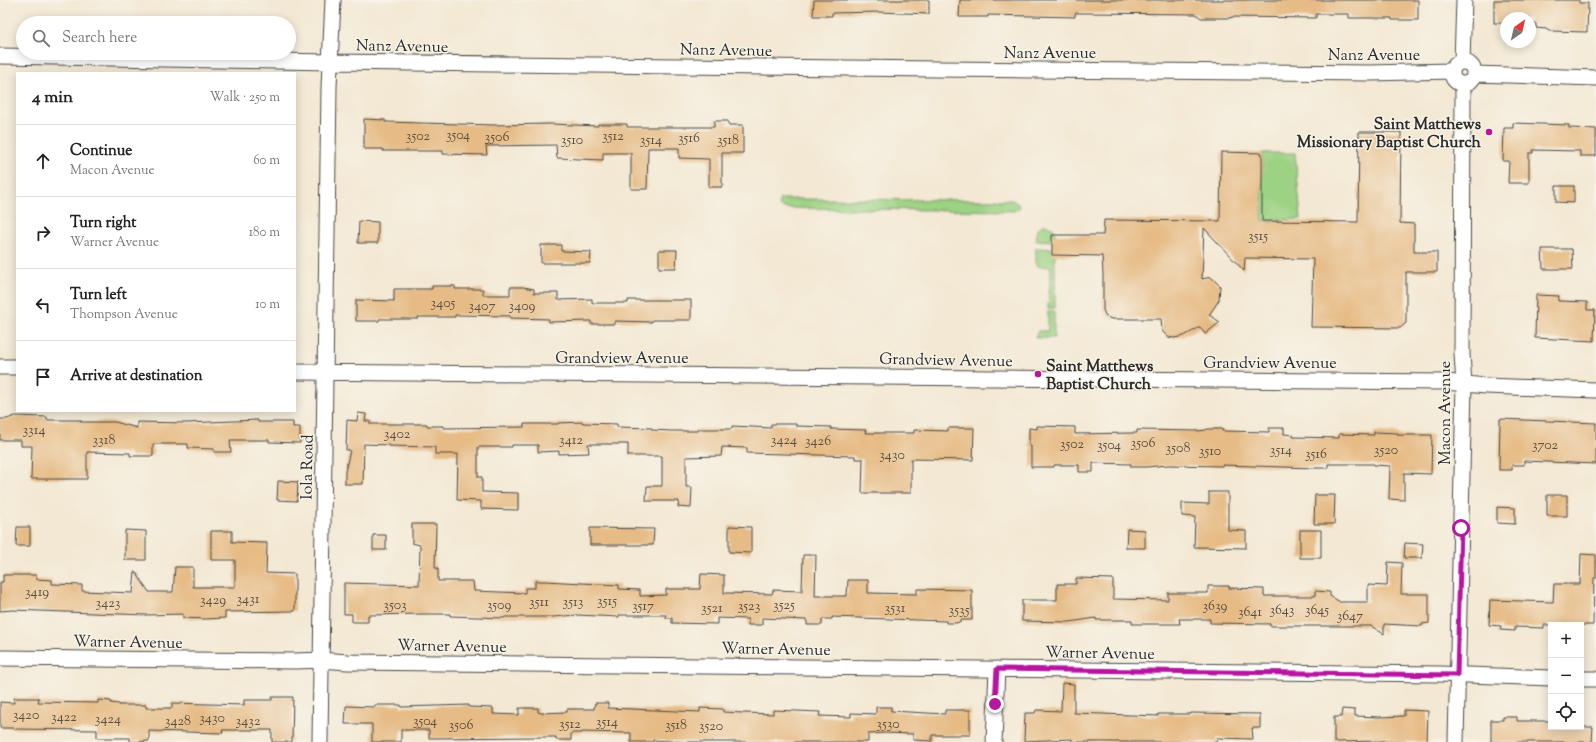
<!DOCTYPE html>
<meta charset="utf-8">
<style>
:root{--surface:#fff;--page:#f2f2f2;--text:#222;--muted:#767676;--line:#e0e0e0}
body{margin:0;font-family:"Sorts Mill Goudy",serif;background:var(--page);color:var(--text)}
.controls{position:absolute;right:12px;bottom:12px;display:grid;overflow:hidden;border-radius:0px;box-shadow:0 2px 10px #0003}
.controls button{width:36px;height:36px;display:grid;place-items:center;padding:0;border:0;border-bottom:1px solid var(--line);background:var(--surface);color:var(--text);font:20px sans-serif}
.compass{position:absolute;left:1500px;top:12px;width:36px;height:36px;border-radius:50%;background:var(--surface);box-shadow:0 2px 10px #0003;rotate:34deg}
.stop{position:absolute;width:12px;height:12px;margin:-9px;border:3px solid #b5179e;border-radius:50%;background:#fff}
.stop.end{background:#b5179e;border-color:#fff;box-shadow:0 1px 4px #0008}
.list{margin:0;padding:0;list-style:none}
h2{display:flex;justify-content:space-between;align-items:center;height:52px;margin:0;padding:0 16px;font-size:17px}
h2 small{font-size:13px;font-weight:400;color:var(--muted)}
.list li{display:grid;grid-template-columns:26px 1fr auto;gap:12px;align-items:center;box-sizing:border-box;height:72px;padding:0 16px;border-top:1px solid var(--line)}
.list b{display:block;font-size:15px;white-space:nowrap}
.list p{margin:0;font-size:13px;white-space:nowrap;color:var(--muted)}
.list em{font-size:13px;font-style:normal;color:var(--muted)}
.icon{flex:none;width:22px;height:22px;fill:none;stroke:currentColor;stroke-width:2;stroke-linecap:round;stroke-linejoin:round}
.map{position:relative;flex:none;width:1596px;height:742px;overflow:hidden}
.search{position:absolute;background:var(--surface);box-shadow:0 2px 10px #0003;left:16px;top:16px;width:280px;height:44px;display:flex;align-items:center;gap:10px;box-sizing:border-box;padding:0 14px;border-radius:22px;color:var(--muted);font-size:15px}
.panel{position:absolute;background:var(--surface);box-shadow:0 2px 10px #0003;left:16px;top:72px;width:280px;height:340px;border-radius:0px}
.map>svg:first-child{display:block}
.green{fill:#9cd283;stroke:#647e57}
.building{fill:#e6bb85}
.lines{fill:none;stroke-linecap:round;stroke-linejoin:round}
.minor-casing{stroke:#494744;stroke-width:17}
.minor{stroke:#fff;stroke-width:15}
.route{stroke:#b5179e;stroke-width:5}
.poi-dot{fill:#b5179e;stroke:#f7f3e8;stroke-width:1.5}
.labels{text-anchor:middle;stroke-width:3;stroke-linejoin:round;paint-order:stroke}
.number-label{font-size:14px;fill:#5a4f42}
.street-label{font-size:16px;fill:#2b2b2b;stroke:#f7f3e8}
.poi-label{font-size:16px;font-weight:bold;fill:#2b2b2b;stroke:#f7f3e8;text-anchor:end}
</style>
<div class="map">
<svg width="1596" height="742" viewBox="0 0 1596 742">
<rect width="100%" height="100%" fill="#f7f3e8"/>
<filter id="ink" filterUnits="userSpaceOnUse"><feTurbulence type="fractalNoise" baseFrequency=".025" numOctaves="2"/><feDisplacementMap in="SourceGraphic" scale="8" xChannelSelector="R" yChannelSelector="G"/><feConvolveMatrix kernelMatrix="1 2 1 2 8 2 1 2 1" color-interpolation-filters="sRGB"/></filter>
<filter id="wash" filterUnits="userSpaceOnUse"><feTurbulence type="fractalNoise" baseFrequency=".012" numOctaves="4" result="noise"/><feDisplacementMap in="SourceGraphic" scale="16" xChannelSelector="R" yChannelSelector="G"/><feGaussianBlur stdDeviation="0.9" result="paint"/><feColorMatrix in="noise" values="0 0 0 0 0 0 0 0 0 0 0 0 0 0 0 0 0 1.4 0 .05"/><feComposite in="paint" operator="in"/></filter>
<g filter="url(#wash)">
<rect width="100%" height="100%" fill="#f3e8d3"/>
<path class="green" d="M1262,153H1295L1301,219L1262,221Z
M780,199L1012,200L1018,204L1019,208L1014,211L784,208L780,207L779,204Z
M1042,225C1054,224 1056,231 1055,241L1036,240L1038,229Z
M1036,248L1055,249V308H1048L1051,267L1038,266L1036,262Z
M1048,311H1054V338H1035L1038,331H1048Z"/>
<g id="blocks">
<path class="building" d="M814,0H929V14L879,12L832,13V16H813Z
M960,0H1418V20H1392V18H1349V14H1316V18L1231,17V18H1201L1196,14L1086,13H1075V17L988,15V17H959Z
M1494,0H1579V3H1588L1587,32L1549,31L1546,29L1536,28V24H1530V18H1506V23H1494Z
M364,119L385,120V122L494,125L550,124L598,126V124H627V127H714V121H728V125H743V153H722V187H709V159L679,158V148H648L647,189H631V153H603V160L557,158L556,145L486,146L487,155L443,154V151H383V149H364Z
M1513,123L1569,125V128L1596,129V156H1580V151L1533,150V153H1529V183H1508L1509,161H1503L1504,128H1513Z
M1359,132H1401L1400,223L1414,224V252H1437V272H1406V323L1400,328L1311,327L1313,259L1245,258L1244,271L1204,228L1202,279L1211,277L1220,286L1219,300L1209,315L1220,322L1205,334L1200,327L1184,336L1174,338L1168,337L1162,331L1161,319H1112L1106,317L1103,310V273L1102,256L1052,255V235H1103L1104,220L1220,221L1221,152L1262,153V221L1358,222Z
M1556,186H1574V203L1556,202Z
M359,221L378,222V243H358Z
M541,245H561V251L591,252L590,263H541Z
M1542,249H1572L1573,269H1543Z
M659,250H677L676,268H659Z
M432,286H455V289H483V295H510V287H523L534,289V293H558V300L592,299V303H628V300H691V320H652V322L615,321V324H591V321L549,322V319L510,318V316L455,315V317H418V319H379V321H356V300L394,301V289H432Z
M1536,295L1559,296L1558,301L1587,302V310H1595L1594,341L1535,338Z
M358,413L366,414L365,421H370V424H427V426H443V428L524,427V424H558V423L583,422V423L617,424V427L652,428V430L671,431H697V429H732V426L771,428V424H796V426L831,427V429L866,430L865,433H914V430L948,431V428H974L973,460L911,459V493H862L863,459H855V456L747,453V448L722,447L721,456L686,457V487H692L691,508L678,507L679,501H646L647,486H662V456H628V444H588L589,453L559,454V451L538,452V445H512V447H478V477H482V492L518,493V510L481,509V501L457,500L458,454H435V447L389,446V445L364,444L363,484H345V472L350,450H346L347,420L357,421Z
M15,416L47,417V420H81V422H115L137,428V422L186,423L258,420V422H293V427H300V443L269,442V440H230L231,452H214V449L188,448V444H153V456H130V453L87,452V479H31L32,446H21V440H0V419H7Z
M1500,419L1596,423V464L1524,461V465H1512V470H1499Z
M1037,426L1075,427V434L1131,433H1137V430L1198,431L1206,430L1207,429H1222V431L1269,432V428H1284V434L1294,435V437L1339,438V434L1374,435V432L1398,433V435H1432L1431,474L1404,473V500L1389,499L1390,466L1374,465V464H1328V468H1315L1222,465V466L1168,465L1146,467H1131V464L1093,463V472H1079V465H1054V467H1031V446H1029V428L1037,429Z
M278,481L298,482L297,501L277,500Z
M1209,492H1228V530L1246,531V548L1194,547L1195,517L1182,516V503L1209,504Z
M1315,495H1335L1334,524H1314Z
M1547,495H1567V516H1547Z
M1497,507L1515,508V524L1497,523Z
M412,524H436L435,568H438V581H473L474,591L525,593V588H535V581H545L619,585V589L640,590V596L666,595V589H700L701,574L724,575V593L772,594L773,590L802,591L803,555H816L815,596H847L848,580H868V593L917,594V589L972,590V620H961V622L955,623H946V621L832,617V619H822V625H807V620L762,618V625H748V619L717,618V624L672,623V618H666V615H619V617L577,615L553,617H505L504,618L450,616V614H420L368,615V622H352V614H344V583L419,585L420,545L412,543Z
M729,526L751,527V553L729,552Z
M17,527H30V546H16Z
M590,528L654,529L653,545H590Z
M1127,529L1145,530V548H1126Z
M125,530L146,531V560H125Z
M1300,530H1321V558H1300Z
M211,531H232V542L267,543L266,573L295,574V611L225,612V618L206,619L183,618V614L146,615L13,610L0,611V582H3V575H36V579L52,580V584L82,585V591L133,593L135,571L149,592H173L175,567H193V587H235V560H211Z
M373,535H386V550H373Z
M1405,543L1423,544L1422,558H1404Z
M1581,554L1596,555V578H1594L1593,625H1544V628L1515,627V631L1500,630L1501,626L1489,625L1490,600L1553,602L1554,584H1580Z
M1388,562L1402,563L1401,594H1429V623L1422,624V626L1384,624V634L1371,626H1270V624L1210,623V619H1179L1180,624H1132V620H1096V618L1069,622L1022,621V600H1057V584H1076V578L1113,579V599L1168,600V593H1208V586H1229V588L1264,589V596H1315V591L1330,592V596L1340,602H1368V585L1387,586Z
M1062,683L1074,684V713L1158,716V714H1191V713L1260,714V728H1252L1253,739L1217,738V742H1072V739L1024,741L1025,713H1035L1036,710L1061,711Z
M272,697H293L292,742H272V730H222L223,733L149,731V741L130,742V738H97V730L14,729V728H0V702L14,703V698H39L38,702L98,703V700L111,701V703L119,704V705H146V708H172V703L244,705V700H272Z
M595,703H608V708L700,712V708L723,709V712L743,713L773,714V710L820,712L819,716L851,717V713L876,714V707H891V711L945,714V710H970V735H932V741L913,740V734L885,733L868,734V742H686L653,740V742H631V733L582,732V733H571V740H556V737H539L429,738V730H401V742H372V724H345L346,706L375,707V705H401V707L469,705V707L493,708V714L519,715V708H538V712L541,713L567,712V709H594Z
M1342,709L1355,710V716L1379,717L1404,716V710L1428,711L1427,742H1384V741L1334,742V717H1341Z
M1503,717H1517V721H1551V727H1593L1592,742H1491V720H1503Z"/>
</g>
</g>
<g filter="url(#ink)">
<use href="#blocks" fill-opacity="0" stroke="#494744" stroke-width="1"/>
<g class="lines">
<defs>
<path id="minor" d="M0,56L331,62L937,69L1370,73L1452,71
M1452 73a11 11 0 1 1 22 0a11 11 0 1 1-22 0Z
M1462,62L1464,0
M1474,74L1596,78
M0,367H17
M295,372L1446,382L1486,386L1596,390
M0,658L296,661L321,660L348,662L1439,674L1551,678
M1581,679H1596
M320,742L329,87L333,0
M994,742L997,669
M1456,742L1464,384L1462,354L1463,84"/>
</defs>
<use href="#minor" class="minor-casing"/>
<use href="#minor" class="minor"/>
</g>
</g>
<g class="lines" filter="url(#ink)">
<path class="route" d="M995,704L997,669L1457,675L1461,528"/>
</g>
<g class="poi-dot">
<circle cx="1489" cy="132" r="4"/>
<circle cx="1038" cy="374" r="4"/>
</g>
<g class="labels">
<g class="number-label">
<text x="458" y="139">3504</text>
<text x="418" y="140">3502</text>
<text x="613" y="140">3512</text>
<text x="497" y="141">3506</text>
<text x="689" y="142">3516</text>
<text x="572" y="144">3510</text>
<text x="651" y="144">3514</text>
<text x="728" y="144">3518</text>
<text x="1258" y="240">3515</text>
<text x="443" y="307">3405</text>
<text x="482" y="310">3407</text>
<text x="522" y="310">3409</text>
<text x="34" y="434">3314</text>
<text x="397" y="438">3402</text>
<text x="104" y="444">3318</text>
<text x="571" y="444">3412</text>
<text x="784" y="444">3424</text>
<text x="818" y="445">3426</text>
<text x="1143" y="447">3506</text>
<text x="1072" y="448">3502</text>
<text x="1109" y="449">3504</text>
<text x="1545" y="449">3702</text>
<text x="1178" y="452">3508</text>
<text x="1281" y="454">3514</text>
<text x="1386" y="454">3520</text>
<text x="1210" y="455">3510</text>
<text x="1316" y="458">3516</text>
<text x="892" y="459">3430</text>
<text x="37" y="596">3419</text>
<text x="248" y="603">3431</text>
<text x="213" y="604">3429</text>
<text x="607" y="605">3515</text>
<text x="539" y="606">3511</text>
<text x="573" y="606">3513</text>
<text x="108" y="607">3423</text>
<text x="395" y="609">3503</text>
<text x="499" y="609">3509</text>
<text x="784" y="609">3525</text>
<text x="643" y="610">3517</text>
<text x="749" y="610">3523</text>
<text x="1215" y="610">3639</text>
<text x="712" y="612">3521</text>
<text x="895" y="612">3531</text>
<text x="959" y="614">3535</text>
<text x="1282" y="614">3643</text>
<text x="1317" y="614">3645</text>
<text x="1250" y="616">3641</text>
<text x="1350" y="620">3647</text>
<text x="26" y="719">3420</text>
<text x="64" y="721">3422</text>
<text x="212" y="722">3430</text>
<text x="108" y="723">3424</text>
<text x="178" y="725">3428</text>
<text x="248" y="725">3432</text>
<text x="425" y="725">3504</text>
<text x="607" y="726">3514</text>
<text x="570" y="728">3512</text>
<text x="888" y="728">3530</text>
<text x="461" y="729">3506</text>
<text x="676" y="729">3518</text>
<text x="711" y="730">3520</text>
</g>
<g class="street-label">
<text transform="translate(402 45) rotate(1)" y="6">Nanz Avenue</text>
<text transform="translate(726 49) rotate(1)" y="6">Nanz Avenue</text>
<text x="1050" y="58">Nanz Avenue</text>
<text x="1374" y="60">Nanz Avenue</text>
<text x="622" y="363">Grandview Avenue</text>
<text transform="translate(946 359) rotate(1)" y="6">Grandview Avenue</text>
<text x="1270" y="368">Grandview Avenue</text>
<text transform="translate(1444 413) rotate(-90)" y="6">Macon Avenue</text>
<text transform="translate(306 467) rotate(-89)" y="6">Iola Road</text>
<text transform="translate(128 641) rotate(1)" y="6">Warner Avenue</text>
<text transform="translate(452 645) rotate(1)" y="6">Warner Avenue</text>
<text transform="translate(776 648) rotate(1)" y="6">Warner Avenue</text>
<text transform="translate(1100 652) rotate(1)" y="6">Warner Avenue</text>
</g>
<g class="poi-label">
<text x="1481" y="129">Saint Matthews<tspan x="1481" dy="18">Missionary Baptist Church</tspan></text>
<text x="1046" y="371" text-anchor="start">Saint Matthews<tspan x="1046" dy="18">Baptist Church</tspan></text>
</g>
</g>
</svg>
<div class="controls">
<button>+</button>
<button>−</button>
<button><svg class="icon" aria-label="locate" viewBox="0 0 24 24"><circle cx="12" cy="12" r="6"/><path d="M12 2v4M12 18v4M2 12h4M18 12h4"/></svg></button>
</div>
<svg class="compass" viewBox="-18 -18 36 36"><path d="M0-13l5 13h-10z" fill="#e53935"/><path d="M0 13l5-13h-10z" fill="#767676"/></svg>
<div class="stop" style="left:1461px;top:528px"></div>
<div class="stop end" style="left:995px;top:704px"></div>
<div class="search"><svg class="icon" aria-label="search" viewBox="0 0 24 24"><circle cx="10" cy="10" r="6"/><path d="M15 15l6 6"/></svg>Search here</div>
<section class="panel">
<h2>4 min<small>Walk · 250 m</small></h2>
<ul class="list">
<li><svg class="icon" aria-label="ahead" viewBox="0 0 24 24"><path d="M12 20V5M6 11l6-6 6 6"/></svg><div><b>Continue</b><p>Macon Avenue</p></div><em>60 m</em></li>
<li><svg class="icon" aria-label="right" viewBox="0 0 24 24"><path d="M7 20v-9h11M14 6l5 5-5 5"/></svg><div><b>Turn right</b><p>Warner Avenue</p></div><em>180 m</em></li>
<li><svg class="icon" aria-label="left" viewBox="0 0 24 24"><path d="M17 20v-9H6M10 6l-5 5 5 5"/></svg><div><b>Turn left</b><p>Thompson Avenue</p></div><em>10 m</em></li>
<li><svg class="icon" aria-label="arrive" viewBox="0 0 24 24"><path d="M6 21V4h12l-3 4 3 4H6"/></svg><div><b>Arrive at destination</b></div></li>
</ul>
</section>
</div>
